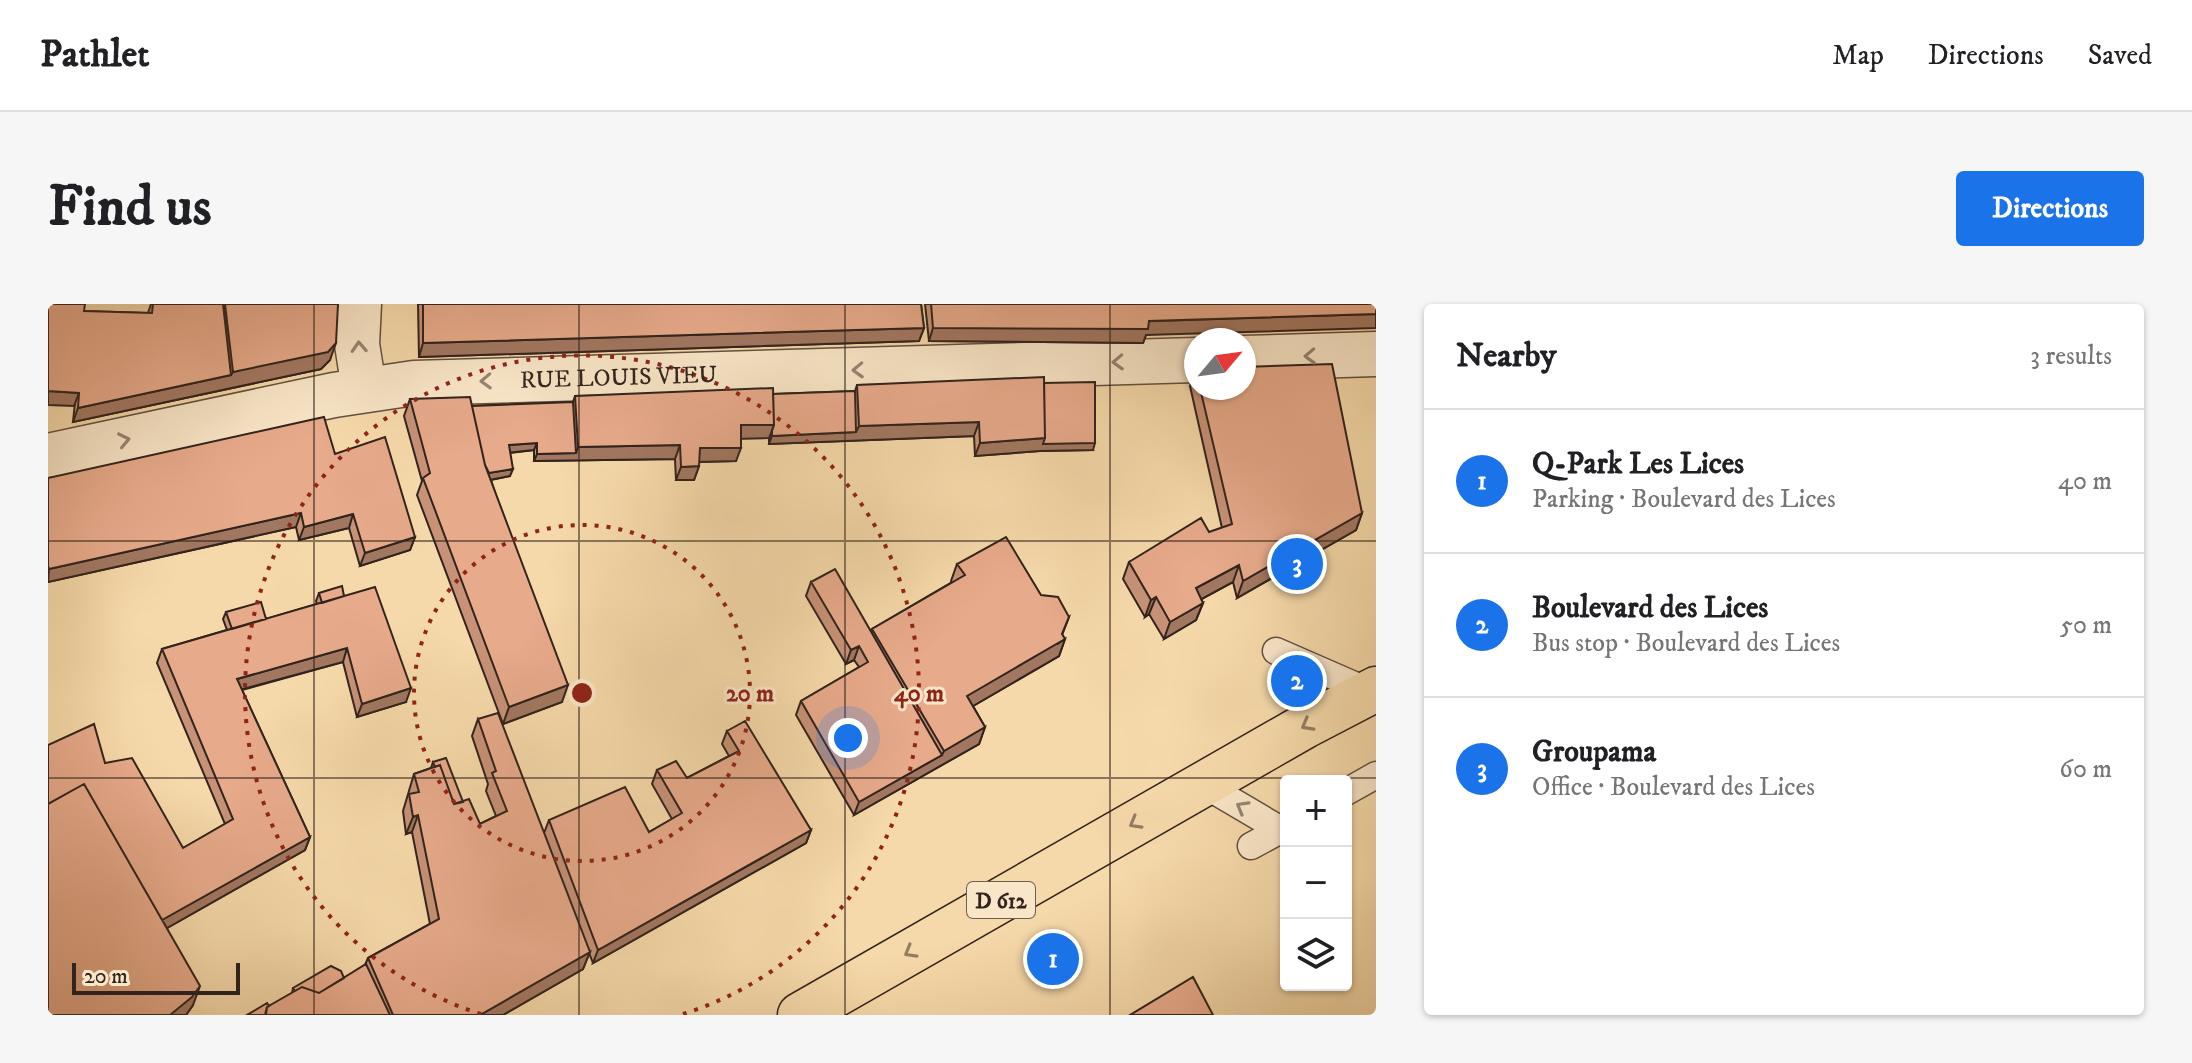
<!DOCTYPE html>
<meta charset="utf-8">
<style>
:root{--surface:#fff;--page:#f6f6f6;--text:#202124;--muted:#757577;--line:#e0e0e0;--accent:#1a73e8}
body{margin:0;font-family:"IM FELL DW Pica",serif;background:var(--page);color:var(--text)}
.controls{position:absolute;right:24px;bottom:24px;display:grid;overflow:hidden;border-radius:8px;box-shadow:0 2px 6px #0004}
.controls button{width:72px;height:72px;display:grid;place-items:center;padding:0;border:0;border-bottom:2px solid var(--line);background:var(--surface);color:var(--text);font:40px sans-serif}
.compass{position:absolute;left:1136px;top:24px;width:72px;height:72px;border-radius:50%;background:var(--surface);box-shadow:0 2px 6px #0004;rotate:61deg}
.scale{position:absolute;left:24px;bottom:20px;width:168px;box-sizing:border-box;padding-left:8px;border:4px solid #32231c;border-top:0;font-size:22px;line-height:28px;white-space:nowrap;color:#32231c;-webkit-text-stroke:6px #f9e6c8;paint-order:stroke}
.you{position:absolute;left:800px;top:434px;width:28px;height:28px;margin:-20px;border:6px solid #fff;border-radius:50%;background:#1a73e8;box-shadow:0 0 0 12px #1a73e833}
.badge{display:grid;place-items:center;width:52px;height:52px;border-radius:50%;background:var(--accent);color:#fff;font-size:26px;font-weight:700}
.pin{position:absolute;translate:-50% -50%;border:4px solid #fff;box-shadow:0 2px 8px #0006}
.list{margin:0;padding:0;list-style:none}
h2{display:flex;justify-content:space-between;align-items:center;height:104px;margin:0;padding:0 32px;font-size:34px}
h2 small{font-size:26px;font-weight:400;color:var(--muted)}
.list li{display:grid;grid-template-columns:52px 1fr auto;gap:24px;align-items:center;box-sizing:border-box;height:144px;padding:0 32px;border-top:2px solid var(--line)}
.list b{display:block;font-size:30px;white-space:nowrap}
.list p{margin:0;font-size:26px;white-space:nowrap;color:var(--muted)}
.list em{font-size:26px;font-style:normal;color:var(--muted)}
.icon{flex:none;width:44px;height:44px;fill:none;stroke:currentColor;stroke-width:2;stroke-linecap:round;stroke-linejoin:round}
.map{position:relative;flex:none;width:1328px;height:711px;overflow:hidden;border-radius:8px}
header{display:flex;align-items:center;gap:48px;box-sizing:border-box;height:112px;padding:0 40px;background:var(--surface);border-bottom:2px solid var(--line)}
header strong{font-size:38px}
nav{display:flex;gap:44px;margin-inline-start:auto;font-size:28px}
.intro{display:flex;align-items:center;justify-content:space-between;box-sizing:border-box;height:192px;padding:0 48px}
h1{margin:0;font-size:56px}
.button{padding:20px 36px;border-radius:8px;background:var(--accent);color:#fff;font-size:28px;font-weight:700}
main{display:flex;gap:48px;padding:0 48px}
aside{flex:1;background:var(--surface);border-radius:8px;box-shadow:0 2px 6px #0004}
.map>svg:first-child{display:block}
.lines{fill:none;stroke-linecap:round;stroke-linejoin:round}
.lane-casing{stroke:#635040;stroke-width:29}
.street-casing{stroke:#635040;stroke-width:47}
.primary-casing{stroke:#32231c;stroke-width:47}
.lane{stroke:#f9e6c8;stroke-width:26}
.street{stroke:#f9e6c8;stroke-width:44}
.primary{stroke:#f6d9aa;stroke-width:44}
.wall{fill:#c79278;stroke:#32231c;stroke-width:2}
.shaded-wall{fill:#a27761;stroke:#32231c;stroke-width:2}
.building{fill:#e7aa8b;stroke:#32231c;stroke-width:2}
.oneway{stroke:#968472}
.oneway2{stroke:#947e63}
.grid{fill:none;stroke:#32231c;stroke-width:2;stroke-opacity:0.55}
.ring{fill:none;stroke:#8f2418;stroke-width:4;stroke-dasharray:4 8}
.labels{text-anchor:middle;stroke-width:6;stroke-linejoin:round;paint-order:stroke}
.shield{fill:#f9e6c8;stroke:#6e5e50;stroke-width:2}
.shield-label{font-size:22px;font-weight:bold;fill:#32231c}
.street-label{font-size:24px;fill:#32231c;stroke:#f9e6c8}
.centre{fill:#8f2418;stroke:#f9e6c8;stroke-width:4}
.ring-label{font-size:24px;text-anchor:middle;font-weight:bold;fill:#8f2418;stroke:#f9e6c8;stroke-width:6;stroke-linejoin:round;paint-order:stroke}
</style>
<header>
<strong>Pathlet</strong>
<nav><a>Map</a><a>Directions</a><a>Saved</a></nav>
</header>
<div class="intro"><h1>Find us</h1><a class="button">Directions</a></div>
<main>
<div class="map">
<svg width="1328" height="711" viewBox="0 0 1328 711">
<rect width="100%" height="100%" fill="#f6d9aa"/>
<filter id="stains"><feTurbulence type="fractalNoise" baseFrequency=".0025" numOctaves="4"/><feColorMatrix values="0 0 0 0 .2 0 0 0 0 .09 0 0 0 0 .02 0 0 0 .5 -.17"/></filter>
<radialGradient id="worn" r=".72"><stop offset=".6" stop-color="#630" stop-opacity="0"/><stop offset="1" stop-color="#630" stop-opacity=".3"/></radialGradient>
<g class="lines">
<defs>
<path id="lane" d="M1228,347L1322,388
M1155,480L1233,526
M1298,488L1328,471
M1203,542L1238,523"/>
<g id="street">
<path d="M311,0L309,40L316,85"/>
<path d="M1196,54L1328,50"/>
<path id="s1" d="M0,152L286,91L366,79L1148,56"/>
</g>
<path id="primary" d="M752,711L1257,422L1328,385"/>
</defs>
<use href="#lane" class="lane-casing"/>
<use href="#street" class="street-casing"/>
<use href="#primary" class="primary-casing"/>
<use href="#lane" class="lane"/>
<use href="#street" class="street"/>
<use href="#primary" class="primary"/>
</g>
<path class="wall" d="M103,0H290L282,56L273,65L25,118L36,7L100,9Z
M370,0H873L876,24L871,37L371,53Z
M877,0H1328L1098,31L1095,39L881,37Z
M1148,65V84H1196L1314,209L1308,226L1189,294L1185,278L1153,295L1155,299L1148,316L1116,335L1101,310L1097,313L1075,275L1081,258L1174,224L1142,82Z
M996,79L1045,146L992,147L927,152L926,132L721,140V134H693L688,157L651,158V162L646,176H628L627,155L486,157V146L462,149V172L443,176L514,398L455,420L369,191L374,177L356,112L362,95L424,102L525,98L527,92L725,90L807,87L809,81Z
M287,150L367,233L362,246L312,262L301,224L251,236L248,223L0,278V174Z
M909,260L1014,331L1017,335L1011,352L925,402L937,423L931,440L806,511L748,411L753,397L811,363L806,356L798,360L758,292L763,278L823,328L824,325L904,278L903,277Z
M271,289L296,292L358,398L309,413L295,358L194,386L262,533L257,546L119,624L145,701L138,711H0L57,459L135,544L177,520L109,359L114,345L179,326L175,315L178,308L218,315L269,300L268,297Z
M430,415L496,529L501,516L601,528L624,515L604,480L609,466L639,474L681,452L674,440L679,427L763,526L758,539L545,659L541,649L535,665L455,711H199L221,702L244,689L245,684L296,674L317,661L320,654L382,620L364,528L358,530L355,507L366,470L383,464L385,458L432,520L448,512L438,487L440,480L424,432Z"/>
<path class="shaded-wall" d="M1328,10V24L1098,31L1095,39L881,37L885,24Z
M876,24L871,37L371,53L375,39Z
M288,39L282,56L273,65L25,118L30,104L183,71L185,68Z
M0,87L31,89L26,102L0,101Z
M931,118L926,132L721,140L724,132L808,128L811,122Z
M693,121H726L721,134L688,135Z
M997,134L1047,139L1045,146L992,147L927,152L932,139Z
M489,139L486,146L458,149L461,141Z
M632,141L627,155L486,157L489,150L528,149L530,143Z
M652,144H693L688,157L647,158Z
M651,162L646,176H628L633,163Z
M465,165L462,172L431,178L434,170Z
M253,209L248,223L0,278L1,265Z
M1314,209L1308,226L1189,294L1195,277Z
M305,210L301,224L251,236L256,223Z
M367,233L362,246L312,262L317,249Z
M1191,261L1185,278L1141,302L1148,284Z
M1108,293L1101,310L1097,313L1103,296Z
M1155,299L1148,316L1116,335L1122,318Z
M1021,313L1011,339L1017,335L1011,352L913,409L919,392Z
M811,342L806,356L798,360L803,346Z
M299,344L295,358L184,388L189,375Z
M520,381L514,398L455,420L461,403Z
M363,384L358,398L309,413L314,400Z
M937,423L931,440L806,511L811,498L894,451L896,447Z
M370,511L364,528L358,530L365,513Z
M763,526L758,539L545,659L550,646Z
M262,533L257,546L105,632L110,618Z
M542,648L535,665L455,711H432Z
M152,682L145,701L138,711H122Z"/>
<path class="building" d="M0,0H37L36,7L104,9L105,0H175L183,71L30,104L31,89L0,87Z
M177,0H290L288,39L280,48L185,68Z
M375,0H873L876,24L375,39Z
M883,0H1328V10L1101,17L1100,25L885,24Z
M1284,60L1314,209L1195,277L1191,261L1148,284L1155,299L1122,318L1108,293L1103,296L1081,258L1153,214L1161,228L1184,220L1152,84H1196V63Z
M996,73L997,134L932,139L931,118L811,122L809,81Z
M1047,78V139L995,140L997,134L996,79Z
M725,84L726,121H693V144H652L651,162L633,163L632,141L530,143L527,92Z
M807,87L808,128L724,132V127L726,121L725,90Z
M422,93L437,161L520,381L461,403L375,174L382,169L362,95Z
M525,98L528,149L489,150V139L461,141L465,165L441,169L437,161L424,102Z
M276,113L287,150L337,133L367,233L317,249L305,210L256,223L253,209L1,265L0,262V174Z
M958,233L993,291L1010,293L1021,313L1014,330L1017,335L919,392L937,423L896,447L824,325L917,271L909,260Z
M787,265L894,451L811,498L753,397L820,358L811,342L803,346L763,278Z
M294,282L296,292L274,299L271,289Z
M327,283L363,384L314,400L299,344L189,375L262,533L114,616L36,480L0,500V441L46,420L57,459L84,454L135,544L185,515L114,345Z
M213,298L218,315L184,325L178,308Z
M450,409L542,648L432,711H345L320,654L391,615L370,511L365,513L361,490L371,488L366,470L392,461L406,500L421,495L432,520L459,507L444,469L448,467L430,415Z
M697,417L763,526L550,646L501,516L577,483L601,528L634,509L609,466L628,457L639,474L691,447L679,427Z
M398,454L415,498L406,500L392,461L387,463L385,458Z
M36,480L152,682L144,693L122,711H0V500Z
M318,660L342,711H218L219,703L254,683L271,689Z
M283,662L293,667L296,674L271,689L254,683L247,687L245,684Z
M1145,673L1165,711H1082Z
M219,699L221,702L219,703L217,711H199Z"/>
<defs><path id="oneway-chevron" d="M-2-3.5L2.5 0L-2 3.5" fill="none" stroke-width="1.6" stroke-linecap="round" stroke-linejoin="round" transform="scale(2)"/></defs>
<g class="oneway">
<use href="#oneway-chevron" transform="translate(311 43) rotate(-93)"/>
<use href="#oneway-chevron" transform="translate(1262 52) rotate(178)"/>
<use href="#oneway-chevron" transform="translate(1070 58) rotate(178)"/>
<use href="#oneway-chevron" transform="translate(810 66) rotate(178)"/>
<use href="#oneway-chevron" transform="translate(438 77) rotate(178)"/>
<use href="#oneway-chevron" transform="translate(76 136) rotate(-12)"/>
<use href="#oneway-chevron" transform="translate(1194 503) rotate(-150)"/>
</g>
<g class="oneway2">
<use href="#oneway-chevron" transform="translate(1259 421) rotate(151)"/>
<use href="#oneway-chevron" transform="translate(1087 519) rotate(150)"/>
<use href="#oneway-chevron" transform="translate(862 648) rotate(150)"/>
</g>
<path class="grid" d="M266,0V711M531,0V711M797,0V711M1062,0V711M0,237H1328M0,474H1328"/>
<g class="ring">
<circle cx="534" cy="389" r="168"/>
<path d="M433 710A337 337 0 1 1 635 710"/>
</g>
<g class="labels">
<rect class="shield" x="919" y="578" width="68" height="36" rx="6"/>
<g class="shield-label">
<text x="953" y="604">D 612</text>
</g>
<g class="street-label">
<text dy="8" stroke="none"><textPath href="#s1" startOffset="578">RUE LOUIS VIEU</textPath></text>
</g>
</g>
<circle cx="534" cy="389" r="12" class="centre"/>
<g class="ring-label">
<text x="702" y="397">20 m</text>
<text x="871" y="397">40 m</text>
</g>
<rect width="100%" height="100%" filter="url(#stains)"/>
<rect width="100%" height="100%" fill="url(#worn)"/>
</svg>
<div class="controls">
<button>+</button>
<button>−</button>
<button><svg class="icon" aria-label="layers" viewBox="0 0 24 24"><path d="M12 4l9 5-9 5-9-5zM3 14l9 5 9-5"/></svg></button>
</div>
<svg class="compass" viewBox="-18 -18 36 36"><path d="M0-13l5 13h-10z" fill="#e53935"/><path d="M0 13l5-13h-10z" fill="#757577"/></svg>
<div class="scale">20 m</div>
<div class="you"></div>
<div class="pin badge" style="left:1005px;top:655px">1</div>
<div class="pin badge" style="left:1249px;top:377px">2</div>
<div class="pin badge" style="left:1249px;top:260px">3</div>
</div>
<aside>
<h2>Nearby<small>3 results</small></h2>
<ul class="list">
<li><span class="badge">1</span><div><b>Q-Park Les Lices</b><p>Parking · Boulevard des Lices</p></div><em>40 m</em></li>
<li><span class="badge">2</span><div><b>Boulevard des Lices</b><p>Bus stop · Boulevard des Lices</p></div><em>50 m</em></li>
<li><span class="badge">3</span><div><b>Groupama</b><p>Office · Boulevard des Lices</p></div><em>60 m</em></li>
</ul>
</aside>
</main>
